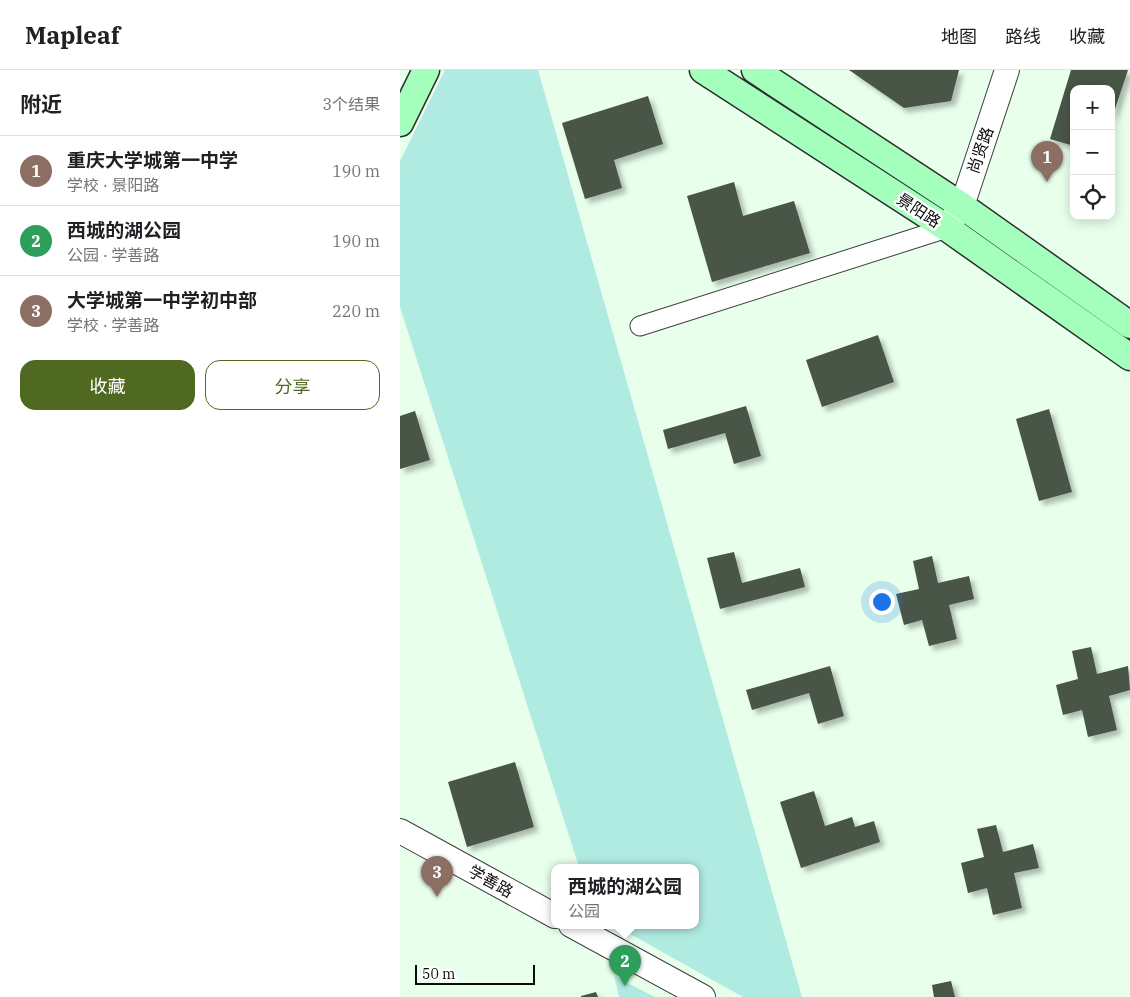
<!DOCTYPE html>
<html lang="zh">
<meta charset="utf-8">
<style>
:root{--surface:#fff;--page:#f2f2f2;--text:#202124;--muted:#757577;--line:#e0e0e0;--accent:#506920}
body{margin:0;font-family:"IBM Plex Serif","Noto Sans SC",serif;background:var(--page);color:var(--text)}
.controls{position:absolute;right:15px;top:15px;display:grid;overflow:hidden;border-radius:10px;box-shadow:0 2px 12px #0003}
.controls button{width:45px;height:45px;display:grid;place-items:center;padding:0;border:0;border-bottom:1px solid var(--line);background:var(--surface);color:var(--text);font:25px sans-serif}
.scale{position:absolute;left:15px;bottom:12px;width:120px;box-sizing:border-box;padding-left:5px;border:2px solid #0b0b0b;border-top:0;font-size:14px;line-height:18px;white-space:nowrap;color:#0b0b0b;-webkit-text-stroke:4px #fff;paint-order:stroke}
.you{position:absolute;left:481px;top:531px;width:18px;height:18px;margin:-12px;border:4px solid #fff;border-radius:50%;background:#1a73e8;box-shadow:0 0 0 8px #1a73e833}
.badge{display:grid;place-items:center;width:32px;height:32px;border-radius:50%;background:var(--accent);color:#fff;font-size:16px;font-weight:700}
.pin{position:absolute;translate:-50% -41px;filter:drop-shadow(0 1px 2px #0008)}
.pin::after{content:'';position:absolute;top:26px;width:18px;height:15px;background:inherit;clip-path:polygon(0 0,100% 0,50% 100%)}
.popup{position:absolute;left:151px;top:794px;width:148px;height:65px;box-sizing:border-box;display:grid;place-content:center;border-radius:10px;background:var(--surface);filter:drop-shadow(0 1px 4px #0005);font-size:16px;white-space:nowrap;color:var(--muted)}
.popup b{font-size:19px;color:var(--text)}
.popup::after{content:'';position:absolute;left:50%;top:100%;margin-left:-10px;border:10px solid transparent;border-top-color:var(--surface)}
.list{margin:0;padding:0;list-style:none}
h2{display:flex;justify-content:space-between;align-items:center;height:65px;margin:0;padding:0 20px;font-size:21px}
h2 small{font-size:16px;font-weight:400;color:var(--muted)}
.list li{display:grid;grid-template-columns:32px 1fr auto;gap:15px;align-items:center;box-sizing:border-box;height:70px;padding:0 20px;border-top:1px solid var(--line)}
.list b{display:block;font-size:19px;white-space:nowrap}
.list p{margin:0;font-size:16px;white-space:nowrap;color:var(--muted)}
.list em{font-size:16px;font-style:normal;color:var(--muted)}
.actions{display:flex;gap:10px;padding:15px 20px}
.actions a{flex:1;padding:11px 0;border:1px solid var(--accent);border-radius:15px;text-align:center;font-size:18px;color:var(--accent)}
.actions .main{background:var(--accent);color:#fff}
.icon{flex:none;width:28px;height:28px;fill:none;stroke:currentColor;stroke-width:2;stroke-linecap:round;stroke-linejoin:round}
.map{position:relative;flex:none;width:730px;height:927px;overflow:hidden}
header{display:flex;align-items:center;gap:30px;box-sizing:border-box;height:70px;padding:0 25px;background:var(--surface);border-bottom:1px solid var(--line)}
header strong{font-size:24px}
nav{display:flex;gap:28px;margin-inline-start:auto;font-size:18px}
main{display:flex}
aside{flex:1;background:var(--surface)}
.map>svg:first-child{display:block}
.green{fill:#b0ebe2}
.building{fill:#4a5446;filter:url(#shadow)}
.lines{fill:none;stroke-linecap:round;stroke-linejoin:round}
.minor-casing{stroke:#3e3e3e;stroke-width:21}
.tertiary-casing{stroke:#3e3e3e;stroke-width:26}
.secondary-casing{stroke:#2d2d2d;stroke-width:29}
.minor{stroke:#fff;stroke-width:19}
.tertiary{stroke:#fff;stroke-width:24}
.secondary{stroke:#a3ffbb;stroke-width:26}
.labels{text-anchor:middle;stroke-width:5;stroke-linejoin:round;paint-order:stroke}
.street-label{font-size:16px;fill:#0b0b0b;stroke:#fff}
</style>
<header>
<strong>Mapleaf</strong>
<nav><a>地图</a><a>路线</a><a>收藏</a></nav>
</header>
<main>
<aside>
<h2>附近<small>3个结果</small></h2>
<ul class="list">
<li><span class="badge" style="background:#8d6e63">1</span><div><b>重庆大学城第一中学</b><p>学校 · 景阳路</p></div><em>190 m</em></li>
<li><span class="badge" style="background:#2e9e5b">2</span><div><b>西城的湖公园</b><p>公园 · 学善路</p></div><em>190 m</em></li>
<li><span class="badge" style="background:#8d6e63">3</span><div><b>大学城第一中学初中部</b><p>学校 · 学善路</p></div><em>220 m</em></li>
</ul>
<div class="actions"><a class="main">收藏</a><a>分享</a></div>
</aside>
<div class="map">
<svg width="730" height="927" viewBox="0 0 730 927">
<defs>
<filter id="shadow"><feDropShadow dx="4.5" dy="4.5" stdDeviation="2.5" flood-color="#0004"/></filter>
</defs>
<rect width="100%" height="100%" fill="#e8ffec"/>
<path class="green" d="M45,0H138L402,927H343L214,855H295V797H179L0,237V91Z
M214,906L255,927H219Z"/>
<path class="building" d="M449,0H559L551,31L504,38Z
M671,0H728L712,48L711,19H674V76L650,69Z
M248,26L263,74L214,90L222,118L185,129L162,53Z
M334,112L343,146L394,131L410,183L312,212L287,126Z
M478,265L494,312L422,337L406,290Z
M346,336L361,386L334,394L325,363L268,379L263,360Z
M649,339L672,422L639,431L616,349Z
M15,341L30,390L0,399V346Z
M334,482L342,513L400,498L405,517L320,539L307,488Z
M532,486L538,513L569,506L574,529L549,535L557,569L529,576L522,550L504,555L496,524L519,519L513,491Z
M691,577L697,604L728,596L730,620L709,626L717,660L688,667L682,640L663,645L656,615L678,609L672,581Z
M430,596L444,646L418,654L409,623L352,640L346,620Z
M115,692L134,757L67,777L48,712Z
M414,721L425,756L452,747L455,757L474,751L480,772L401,798L380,732Z
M596,755L603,782L633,774L639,798L614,803L622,838L593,845L587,818L568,823L561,793L584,787L577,759Z
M551,911L555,927H534L532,915Z
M196,922L198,927H181V926Z"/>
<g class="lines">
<defs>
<path id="minor" d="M240,256L547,158"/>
<path id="tertiary" d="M552,150L562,136L607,0
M0,761L155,846
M171,855L303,927"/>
<path id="secondary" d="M303,0L547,158L730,287
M355,0L562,136L730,255
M0,53L26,0"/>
</defs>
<use href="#minor" class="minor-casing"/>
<use href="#tertiary" class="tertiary-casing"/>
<use href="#secondary" class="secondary-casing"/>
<use href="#minor" class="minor"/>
<use href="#tertiary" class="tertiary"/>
<use href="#secondary" class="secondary"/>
</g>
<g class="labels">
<g class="street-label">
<text transform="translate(580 80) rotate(-71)" y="6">尚贤路</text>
<text transform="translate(519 140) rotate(33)" y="6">景阳路</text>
<text transform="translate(91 811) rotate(29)" y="6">学善路</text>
</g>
</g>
</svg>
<div class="controls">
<button>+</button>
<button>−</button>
<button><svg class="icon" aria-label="locate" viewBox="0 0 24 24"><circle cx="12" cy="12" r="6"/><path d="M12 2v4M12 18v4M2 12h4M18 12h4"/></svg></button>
</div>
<div class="scale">50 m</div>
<div class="you"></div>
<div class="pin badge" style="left:647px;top:112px;background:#8d6e63">1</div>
<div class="pin badge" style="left:225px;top:916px;background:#2e9e5b">2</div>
<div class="popup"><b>西城的湖公园</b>公园</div>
<div class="pin badge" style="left:37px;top:827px;background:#8d6e63">3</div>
</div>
</main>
